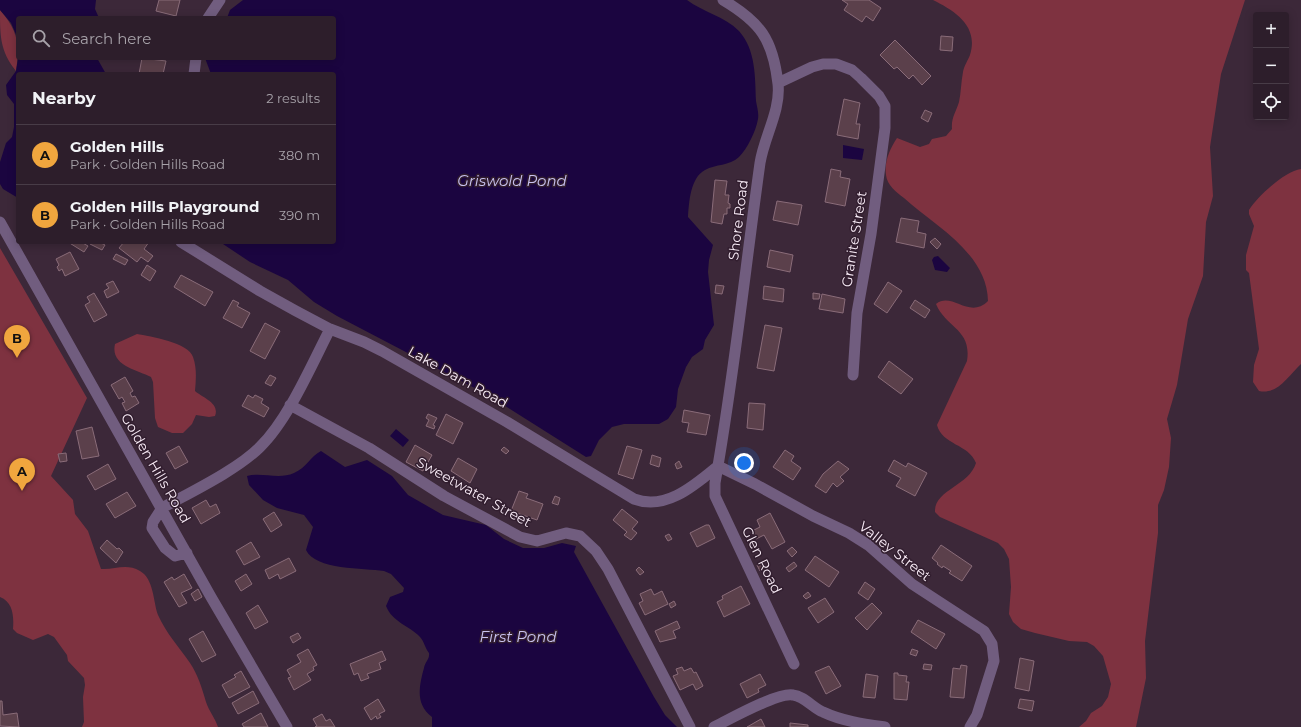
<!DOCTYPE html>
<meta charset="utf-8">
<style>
:root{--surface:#2d1e2b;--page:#392b37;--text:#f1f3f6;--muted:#a7a2a9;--line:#483c47;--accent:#f0a63e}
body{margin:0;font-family:Montserrat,sans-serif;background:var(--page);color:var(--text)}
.controls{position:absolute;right:12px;top:12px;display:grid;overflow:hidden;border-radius:4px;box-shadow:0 2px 10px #0003}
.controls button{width:36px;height:36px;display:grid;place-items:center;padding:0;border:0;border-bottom:1px solid var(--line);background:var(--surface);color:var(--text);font:20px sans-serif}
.you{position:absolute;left:744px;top:463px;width:14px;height:14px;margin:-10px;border:3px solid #fff;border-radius:50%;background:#1a73e8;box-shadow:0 0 0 6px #1a73e833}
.badge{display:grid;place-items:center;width:26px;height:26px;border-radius:50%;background:var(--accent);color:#111;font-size:13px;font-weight:700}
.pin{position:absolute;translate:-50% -33px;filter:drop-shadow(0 1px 2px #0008)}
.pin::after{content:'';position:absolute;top:21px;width:14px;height:12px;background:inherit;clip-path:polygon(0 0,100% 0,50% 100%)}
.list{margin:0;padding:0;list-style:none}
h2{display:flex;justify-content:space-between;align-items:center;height:52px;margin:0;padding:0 16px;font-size:17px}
h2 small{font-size:13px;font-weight:400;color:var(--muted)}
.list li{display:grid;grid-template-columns:26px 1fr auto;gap:12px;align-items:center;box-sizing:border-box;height:60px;padding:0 16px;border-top:1px solid var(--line)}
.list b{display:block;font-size:15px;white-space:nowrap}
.list p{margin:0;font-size:13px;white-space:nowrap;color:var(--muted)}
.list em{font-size:13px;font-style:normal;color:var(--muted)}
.icon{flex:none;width:22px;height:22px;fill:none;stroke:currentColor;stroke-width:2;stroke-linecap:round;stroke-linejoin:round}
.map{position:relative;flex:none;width:1301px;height:727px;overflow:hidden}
.search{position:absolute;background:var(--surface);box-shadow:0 2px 10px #0003;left:16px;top:16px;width:320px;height:44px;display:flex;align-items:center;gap:10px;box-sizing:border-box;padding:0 14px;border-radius:4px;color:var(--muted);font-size:15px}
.panel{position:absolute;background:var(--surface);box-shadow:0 2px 10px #0003;left:16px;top:72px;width:320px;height:172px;border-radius:4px}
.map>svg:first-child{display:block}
.green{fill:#7e3240}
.water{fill:#1b0540}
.building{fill:#5b404b;stroke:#8a6c79}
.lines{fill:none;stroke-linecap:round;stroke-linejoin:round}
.street{stroke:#715d7f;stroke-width:11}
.labels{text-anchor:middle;stroke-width:3;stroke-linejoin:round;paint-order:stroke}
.street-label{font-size:14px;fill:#f9ecf7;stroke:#321e2f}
.water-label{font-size:15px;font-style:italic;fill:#c9c2f0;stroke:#321e2f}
</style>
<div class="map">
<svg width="1301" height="727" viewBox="0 0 1301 727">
<rect width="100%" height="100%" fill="#3c2839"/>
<path class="green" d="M933,0H1245L1221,74L1210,147L1213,196L1206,222L1203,276L1188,319L1177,385L1167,419L1171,438L1169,467L1164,490L1158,505V533L1145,641L1146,678L1136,727H1079L1086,721L1091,713L1102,706L1108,697L1111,684L1103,656L1094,646L1087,642L1069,641L1035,633L1021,629L1013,622L1009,614L1011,587L1009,559L1004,549L998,543L940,517L935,512C934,490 969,486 976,463C969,444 942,445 937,425L967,361C972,329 946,328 936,304C952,291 969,320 988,301C987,253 935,226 904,198C896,192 887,185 886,175C884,161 890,149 897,138L920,147L929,144L932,139L946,136L952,129C951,118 956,112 959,102C961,93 961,82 963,72C964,66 968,60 970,55C979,26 955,11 933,0Z
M0,10C18,31 20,44 16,71C0,51 0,36 0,10Z
M1301,169V364C1288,376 1278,395 1259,391L1253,382L1254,365L1259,349L1249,273L1246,270V255L1254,226L1249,214V210C1258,196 1285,171 1301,169Z
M0,248L87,398L51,476L73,500L75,514L88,531L101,569C115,570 126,563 140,571C154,579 153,601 158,615C166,633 179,647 190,663C198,675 202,688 206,702C209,711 215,718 218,727H82L84,722L83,697L85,685L84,678L68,661L67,655L54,637L48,634L33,640L17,633L13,629C14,616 13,602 0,597Z
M137,334C150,336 189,343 193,357C197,368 196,379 195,391C203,398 220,403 215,416L209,417L196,415L192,424L183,433H172L158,427L155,418L153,382L151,377C137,370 110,366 115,344Z"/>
<path class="water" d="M0,0H96L95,9L99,18H18V39L11,23L0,10Z
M243,0H687C703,12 724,16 739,31C756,50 755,77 756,101C757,107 759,113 758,119C756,131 747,149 739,157C729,166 716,164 705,170C690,178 689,203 688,217L713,245L709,260L708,272L714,325L705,340L703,349L692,357L686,367L678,389L676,407L668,419L659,424H624L612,427L599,440L591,456L586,457L488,395L337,316L314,302L288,280L250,262L220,242H334V74H211L205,58H334V18H227L230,10Z
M18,58H97L106,74H18V198L3,189L0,184V162L6,143L12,137L14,127V104L7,95L6,85L16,71Z
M843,145L864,149L862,160L843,158Z
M938,256L950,268L947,272L935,270L932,260L934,257Z
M396,429L409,440L403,447L390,436Z
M321,451L345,467L367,460L392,476L408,495L443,515L486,525L504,539L523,548H544L562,543L576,546L574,552L654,697L665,715L677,727H432V717C415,704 419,686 424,668C425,662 430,659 429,653C425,648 424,641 420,637C409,625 393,623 386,606L390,597L403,592L404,588L391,574L384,571C364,568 315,570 306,550L313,527L304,515L277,508L263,500L249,485L247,476C262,472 279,480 294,473C306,468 311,456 321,451Z"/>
<path class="building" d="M159,0H180L176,16L156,11Z
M842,0H869L881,8L873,21L866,16L862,22L844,10L848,4Z
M941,36L953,37L952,51L940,50Z
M895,40L931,76L922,85L913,75L909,79L897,67L894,69L880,55Z
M142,58L166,61L163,74H139Z
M844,99L860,103L856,124H860L858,139L837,135Z
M925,110L932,113L928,122L921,118Z
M831,169L841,171L840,177L850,179L845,206L825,202Z
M715,180L727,181L725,195H729L728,203L730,204V208H727V214H724L722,224L711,222Z
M777,201L802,205L798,225L773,220Z
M901,218L919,221L917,232L926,234L924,248L896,242Z
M935,238L941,244L937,249L930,242Z
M68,242H81L88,246L84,252Z
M91,242H99L105,245L102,250L90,244Z
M124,242H149L144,249L153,256L148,262L141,257L137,262L119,248Z
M770,250L793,255L790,272L767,267Z
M70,252L79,269L65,276L62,269L59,271L57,267L59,265L56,259Z
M116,254L128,260L125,265L113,259Z
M147,265L156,271L150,281L141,275Z
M181,275L213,292L205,306L174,287Z
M113,281L119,292L107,298L104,291L109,288L106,284Z
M888,282L902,291L887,313L874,304Z
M716,285L724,286L722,294L715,293Z
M764,286L784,289L783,302L763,299Z
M94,293L107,315L94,322L85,305L90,302L87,297Z
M813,293L820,294L819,299H813Z
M822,294L845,299L843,313L819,309Z
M233,300L239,303L237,306L250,313L242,328L223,318Z
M915,300L930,310L925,318L910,308Z
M265,323L280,331L265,359L250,351Z
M765,325L782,328L774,371L757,368Z
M889,361L913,379L901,394L878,377Z
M270,375L276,378L271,386L265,383Z
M125,377L133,391L130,393L132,397L135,396L139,403L126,411L122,403L125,402L122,397L119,399L111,385Z
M248,395L253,398L255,395L263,399L261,403L269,408L264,417L242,406Z
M749,403L765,404L763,430L747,428Z
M684,410L710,415L706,435L687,432L689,423L682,422Z
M428,414L437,418L433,425L435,426L434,429L426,426L429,420L426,418Z
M446,414L463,423L453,444L436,435Z
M92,427L99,456L82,459L76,431Z
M415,445L432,455L423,471L406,462Z
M179,446L188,462L175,469L166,453Z
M627,446L642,450L633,479L618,474Z
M504,447L509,451L506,454L501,450Z
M785,450L794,456L791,461L801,468L793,480L773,467Z
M66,453L67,461L60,462L58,454Z
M652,455L661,458L659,467L650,464Z
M458,458L477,469L470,483L451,471Z
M894,460L906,467L908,463L927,473L915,496L896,486L901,478L888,471Z
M679,461L682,467L677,469L675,464Z
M838,461L849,469L840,477L844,481L837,487L833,483L826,493L815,486L823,474Z
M108,464L116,479L95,490L87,476Z
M519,491L528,494L526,498L543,504L537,520L511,511Z
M127,492L136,506L115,518L106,504Z
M555,496L560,498L558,505L552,503Z
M206,500L210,507L216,504L220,513L201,524L192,508Z
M622,509L638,522L632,529L637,533L631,540L624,535L627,532L613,520Z
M274,512L282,525L271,532L263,519Z
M770,513L785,542L772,549L764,535L756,539L752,531L760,527L757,520Z
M706,525H709L715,538L697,547L690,533Z
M669,534L672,539L668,541L665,536Z
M107,540L117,549L119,548L123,552L116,563L100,548Z
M251,542L260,557L244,565L236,551Z
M941,545L972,566L962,581L949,573L951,571L943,566L942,568L937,564L938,563L932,558Z
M792,547L797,552L792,557L787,551Z
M815,556L839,572L829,587L805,570Z
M289,558L296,571L280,579L278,574L269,579L265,570Z
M794,562L797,566L789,572L786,568Z
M761,563L764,568L760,571L757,565Z
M639,567L644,572L640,575L636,570Z
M184,574L192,588L181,593L187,603L179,607L164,582L172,577L174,580Z
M246,574L252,584L241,591L235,581Z
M865,582L875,589L868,600L858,593Z
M741,586L750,604L724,617L717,602L723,599L722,596Z
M198,589L202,597L195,601L191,594Z
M651,589L654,595L662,591L668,604L645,615L639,603L643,601L640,594Z
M808,592L811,596L806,599L803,596Z
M825,598L834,612L818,623L808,608Z
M674,601L676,605L671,608L669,604Z
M872,603L882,613L867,630L855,618Z
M258,605L268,622L255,629L246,613Z
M918,620L945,634L936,649L911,632Z
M677,621L680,628L673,631L676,638L660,642L655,631Z
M203,631L216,655L202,662L189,639Z
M298,633L301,638L293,643L290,637Z
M308,649L317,665L313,667L314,670L307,674L311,680L294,690L288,678L291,677L287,670L301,662L297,655Z
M912,649L918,651L916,656L910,654Z
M382,651L386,660L379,663L381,669L367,674L369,678L361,681L358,673L354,675L350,664Z
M1020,658L1034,661L1029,691L1015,688Z
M924,664L932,665L931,670L923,669Z
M961,665L967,666L964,698L950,697L953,668L960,669Z
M829,666L841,686L826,694L815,672Z
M682,667L684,671L691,668L694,673L696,672L703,686L696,690L693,684L680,690L673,676L678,674L676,669Z
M241,671L250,687L229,698L222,685L236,677L234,675Z
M894,673H898V675L907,676L906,682H909L907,700L894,699Z
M760,674L766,685L758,689L759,692L747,698L740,684Z
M866,674L878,676L875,698L863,697Z
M253,691L259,703L238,714L232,703Z
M378,699L385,711L379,714L381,717L377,719L376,716L371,720L364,708Z
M1020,699L1034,701L1032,711L1018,708Z
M0,701H2L3,715L17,713L19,727L0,726Z
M261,713L268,727H244L242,724Z
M322,714L326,721L330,719L335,727H315L317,726L313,719Z
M761,719L765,727H747Z
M790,723L808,725V727H790Z"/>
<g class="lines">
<path class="street" d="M723,0C760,22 773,39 778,84C781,110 764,137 760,163C745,270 734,377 715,483V496L794,664
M208,18L220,0
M194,74L196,58
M778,83L812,67L823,64H836L852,70L861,78L879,96L885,106V128L871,234L857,313L853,375
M0,222L211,597L287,727
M181,242L260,291L296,311L330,329L364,342L382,351L507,422L634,499C666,511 695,485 718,466
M290,405L369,448L444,496L520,537L537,541L566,533L580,536L596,551L608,569L690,727
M718,466L755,484L813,516L849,533L868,545L912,584L984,631L992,644L994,661L977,715L970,727
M187,553L175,556L165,548L152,528L153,522L162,508C191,492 237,470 260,447C288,420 312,364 330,329
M714,727C730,719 778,692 793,695C804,696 813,708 823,712C842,721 864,724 885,727"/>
</g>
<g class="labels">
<g class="street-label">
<text transform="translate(738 220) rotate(-83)" y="5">Shore Road</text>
<text transform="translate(854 239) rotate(-81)" y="5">Granite Street</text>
<text transform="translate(458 377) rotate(29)" y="5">Lake Dam Road</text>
<text transform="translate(156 468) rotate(60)" y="5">Golden Hills Road</text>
<text transform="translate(474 492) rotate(29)" y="5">Sweetwater Street</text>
<text transform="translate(895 551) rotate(38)" y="5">Valley Street</text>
<text transform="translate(762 560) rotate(64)" y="5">Glen Road</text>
</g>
<g class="water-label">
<text x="512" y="186">Griswold Pond</text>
<text x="518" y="642">First Pond</text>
</g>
</g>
</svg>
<div class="controls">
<button>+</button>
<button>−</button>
<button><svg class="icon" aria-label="locate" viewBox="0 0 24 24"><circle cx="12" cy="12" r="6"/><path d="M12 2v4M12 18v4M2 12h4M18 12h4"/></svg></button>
</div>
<div class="you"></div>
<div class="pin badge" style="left:22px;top:491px">A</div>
<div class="pin badge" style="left:17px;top:358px">B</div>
<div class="search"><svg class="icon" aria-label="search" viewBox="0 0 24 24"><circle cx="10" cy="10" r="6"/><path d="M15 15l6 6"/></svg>Search here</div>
<section class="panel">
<h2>Nearby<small>2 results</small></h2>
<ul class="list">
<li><span class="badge">A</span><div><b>Golden Hills</b><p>Park · Golden Hills Road</p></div><em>380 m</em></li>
<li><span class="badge">B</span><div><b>Golden Hills Playground</b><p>Park · Golden Hills Road</p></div><em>390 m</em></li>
</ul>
</section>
</div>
